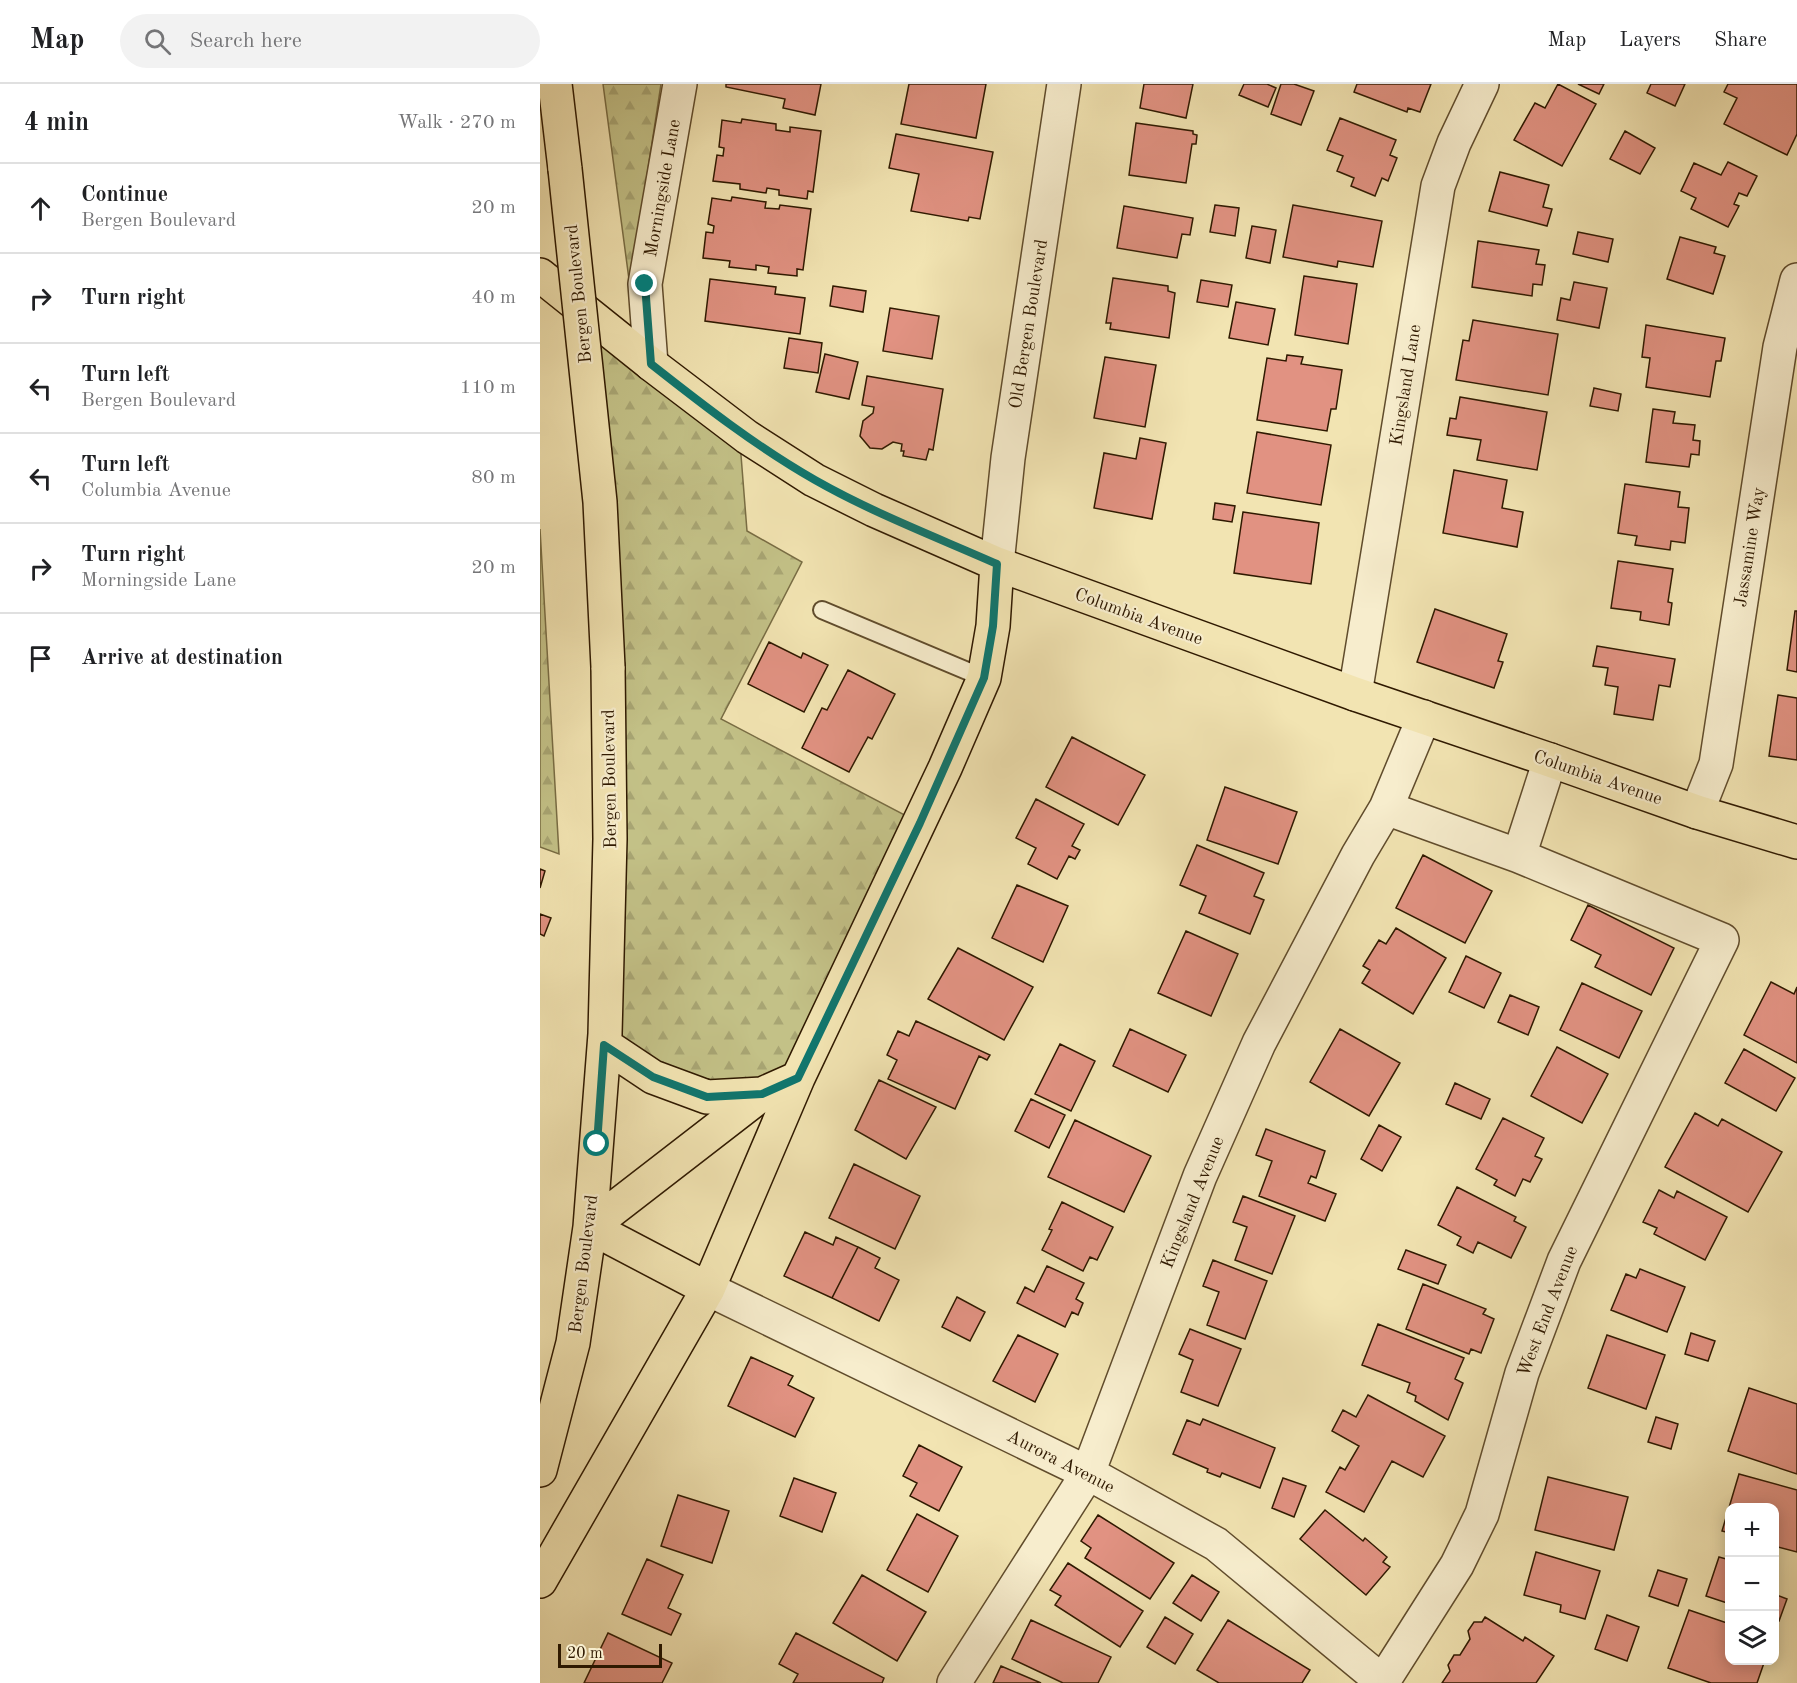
<!DOCTYPE html>
<meta charset="utf-8">
<style>
:root{--surface:#fff;--page:#f2f2f2;--text:#202124;--muted:#757577;--line:#e0e0e0}
body{margin:0;font-family:"Old Standard TT",serif;background:var(--page);color:var(--text)}
.controls{position:absolute;right:18px;bottom:18px;display:grid;overflow:hidden;border-radius:12px;box-shadow:0 3px 15px #0003}
.controls button{width:54px;height:54px;display:grid;place-items:center;padding:0;border:0;border-bottom:2px solid var(--line);background:var(--surface);color:var(--text);font:30px sans-serif}
.scale{position:absolute;left:18px;bottom:15px;width:104px;box-sizing:border-box;padding-left:6px;border:3px solid #2f1900;border-top:0;font-size:16px;line-height:21px;white-space:nowrap;color:#2f1900;-webkit-text-stroke:4px #f7edcd;paint-order:stroke}
.stop{position:absolute;width:18px;height:18px;margin:-14px;border:4px solid #0f766e;border-radius:50%;background:#fff}
.stop.end{background:#0f766e;border-color:#fff;box-shadow:0 2px 6px #0008}
.list{margin:0;padding:0;list-style:none}
h2{display:flex;justify-content:space-between;align-items:center;height:78px;margin:0;padding:0 24px;font-size:26px}
h2 small{font-size:20px;font-weight:400;color:var(--muted)}
.list li{display:grid;grid-template-columns:39px 1fr auto;gap:18px;align-items:center;box-sizing:border-box;height:90px;padding:0 24px;border-top:2px solid var(--line)}
.list b{display:block;font-size:22px;white-space:nowrap}
.list p{margin:0;font-size:20px;white-space:nowrap;color:var(--muted)}
.list em{font-size:20px;font-style:normal;color:var(--muted)}
.icon{flex:none;width:33px;height:33px;fill:none;stroke:currentColor;stroke-width:2;stroke-linecap:round;stroke-linejoin:round}
.map{position:relative;flex:none;width:1257px;height:1599px;overflow:hidden}
header{display:flex;align-items:center;gap:36px;box-sizing:border-box;height:84px;padding:0 30px;background:var(--surface);border-bottom:2px solid var(--line)}
header strong{font-size:28px}
nav{display:flex;gap:33px;margin-inline-start:auto;font-size:21px}
.search{width:420px;height:54px;background:var(--page);display:flex;align-items:center;gap:15px;box-sizing:border-box;padding:0 21px;border-radius:33px;color:var(--muted);font-size:22px}
main{display:flex}
aside{flex:1;background:var(--surface)}
.map>svg:first-child{display:block}
.forest{fill:url(#forest-firs);stroke:#796d44;stroke-width:1.5}
.building{fill:#e19282;stroke:#2f1900;stroke-width:1.5}
.lines{fill:none;stroke-linecap:round;stroke-linejoin:round}
.lane-casing{stroke:#604c2c;stroke-width:20}
.street-casing{stroke:#604c2c;stroke-width:36}
.primary-casing{stroke:#2f1900;stroke-width:36}
.lane{stroke:#f7edcd;stroke-width:16}
.street{stroke:#f7edcd;stroke-width:33}
.primary{stroke:#f2e4b2;stroke-width:33}
.primary-bridge-casing{stroke:#2f1900;stroke-width:36;stroke-linecap:butt}
.primary-bridge{stroke:#f2e4b2;stroke-width:33}
.route{stroke:#0f766e;stroke-width:8}
.labels{text-anchor:middle;stroke-width:4.5;stroke-linejoin:round;paint-order:stroke}
.street-label{font-size:18px;fill:#2f1900;stroke:#f7edcd}
</style>
<header>
<strong>Map</strong>
<div class="search"><svg class="icon" aria-label="search" viewBox="0 0 24 24"><circle cx="10" cy="10" r="6"/><path d="M15 15l6 6"/></svg>Search here</div>
<nav><a>Map</a><a>Layers</a><a>Share</a></nav>
</header>
<main>
<aside>
<h2>4 min<small>Walk · 270 m</small></h2>
<ul class="list">
<li><svg class="icon" aria-label="ahead" viewBox="0 0 24 24"><path d="M12 20V5M6 11l6-6 6 6"/></svg><div><b>Continue</b><p>Bergen Boulevard</p></div><em>20 m</em></li>
<li><svg class="icon" aria-label="right" viewBox="0 0 24 24"><path d="M7 20v-9h11M14 6l5 5-5 5"/></svg><div><b>Turn right</b></div><em>40 m</em></li>
<li><svg class="icon" aria-label="left" viewBox="0 0 24 24"><path d="M17 20v-9H6M10 6l-5 5 5 5"/></svg><div><b>Turn left</b><p>Bergen Boulevard</p></div><em>110 m</em></li>
<li><svg class="icon" aria-label="left" viewBox="0 0 24 24"><path d="M17 20v-9H6M10 6l-5 5 5 5"/></svg><div><b>Turn left</b><p>Columbia Avenue</p></div><em>80 m</em></li>
<li><svg class="icon" aria-label="right" viewBox="0 0 24 24"><path d="M7 20v-9h11M14 6l5 5-5 5"/></svg><div><b>Turn right</b><p>Morningside Lane</p></div><em>20 m</em></li>
<li><svg class="icon" aria-label="arrive" viewBox="0 0 24 24"><path d="M6 21V4h12l-3 4 3 4H6"/></svg><div><b>Arrive at destination</b></div></li>
</ul>
</aside>
<div class="map">
<svg width="1257" height="1599" viewBox="0 0 1257 1599">
<defs>
<pattern id="forest-firs" width="22" height="20" patternUnits="userSpaceOnUse" patternTransform="scale(1.5)"><rect width="22" height="20" fill="#c3c187"/><path d="M5 1l3.5 6h-7zM16 11l3.5 6h-7z" fill="#a8a573"/></pattern>
</defs>
<rect width="100%" height="100%" fill="#f2e4b2"/>
<filter id="stains"><feTurbulence type="fractalNoise" baseFrequency=".00333" numOctaves="4"/><feColorMatrix values="0 0 0 0 .2 0 0 0 0 .09 0 0 0 0 .02 0 0 0 .5 -.17"/></filter>
<radialGradient id="worn" r=".72"><stop offset=".6" stop-color="#630" stop-opacity="0"/><stop offset="1" stop-color="#630" stop-opacity=".3"/></radialGradient>
<path class="forest" d="M63,0H121L90,203Z
M39,222L199,346L207,447L262,478L181,635L380,739L258,994L167,1013L65,961L70,755Z
M0,445L19,770L0,763Z"/>
<path class="building" d="M186,0H281L275,31L243,24L245,15L186,3Z
M369,0H446L436,54L361,40Z
M604,0H653L646,34L600,24Z
M704,0H727L736,4L728,23L699,11Z
M741,0H754L774,7L761,41L731,30Z
M817,0H891L880,28L868,24L867,28L814,8Z
M1018,0L1056,20L1022,82L974,56L995,19L1005,24Z
M1038,0H1064L1059,10Z
M1111,0H1145L1135,22L1107,9Z
M1188,0H1257V50L1247,71L1184,40L1197,14L1184,8Z
M800,34L856,56L850,71L857,74L848,97L842,94L835,112L811,102L814,94L797,87L803,72L787,66Z
M202,35L236,40V46L250,48V43L281,47L273,108L268,107L267,115L239,111V106L227,104L226,109L200,105V100L173,97L177,71L183,72L184,64L179,63L182,36L201,39Z
M596,39L653,47V50L657,51L656,60H652L646,99L589,91Z
M1085,47L1115,64L1100,90L1070,75Z
M356,50L453,68L440,135L429,133L428,137L371,127L379,90L349,84Z
M1188,78L1217,92L1207,112L1199,109L1194,120L1199,122L1188,143L1151,125L1156,114L1141,107L1154,79L1181,91Z
M960,88L1009,101L1003,123L1012,125L1007,142L949,127Z
M192,113L226,118L225,124L239,125L240,121L271,125L263,186L257,185V192L228,189L229,183L216,181V186L189,183L190,177L163,174L166,148L173,149L174,142L168,140L172,114L191,117Z
M675,121L699,124L695,152L670,148Z
M753,121L842,137L833,183L798,177L797,183L743,173Z
M584,122L653,134L650,151L642,150L637,174L577,164Z
M712,142L736,146L730,179L706,174Z
M1038,148L1073,155L1068,178L1033,170Z
M1140,153L1176,163L1174,169L1185,172L1173,210L1127,195Z
M938,157L999,166L996,180L1005,181L1002,201L993,200L992,212L932,203Z
M764,192L817,200L808,260L755,251Z
M573,194L628,202V207L635,209L629,254L570,245L571,239H566Z
M170,195L236,203L235,210L265,214L260,250L165,237Z
M661,196L692,201L688,223L657,218Z
M1034,198L1067,204L1059,244L1017,236L1021,214L1030,216Z
M293,202L326,207L323,228L290,222Z
M696,218L735,225L728,261L689,254Z
M350,224L399,232L392,275L343,267Z
M933,236L1018,250L1008,311L916,296L923,256L929,257Z
M1106,241L1185,254L1181,277H1176L1170,313L1106,303L1110,274L1102,273Z
M249,254L282,259L278,289L244,284Z
M285,270L318,278L309,315L276,308Z
M747,271L763,273L761,280L802,286L796,325H791L787,347L717,336L727,274L746,277Z
M565,273L616,281L605,343L554,334Z
M327,292L403,305L393,366L389,365L386,376L363,372L364,367H361L362,360L353,358L342,365L330,364L320,352L323,337L333,329L334,323L322,321Z
M1054,304L1081,310L1078,327L1050,322Z
M920,313L1007,328L997,386L937,376L941,356L907,351L910,334L916,335Z
M1113,325L1135,328L1133,339L1155,341L1153,356L1160,357L1159,371L1151,370L1149,383L1106,378Z
M717,348L791,361L781,421L707,409Z
M600,354L626,359L612,435L554,424L564,369L596,375Z
M914,386L967,396L962,424L983,428L977,463L903,449Z
M1085,400L1140,408L1138,423L1149,424L1145,459L1131,457L1130,466L1095,461L1097,452L1078,449Z
M675,419L695,422L692,438L673,435Z
M703,428L779,439L771,500L694,489Z
M1078,477L1133,485L1128,518L1132,519L1129,541L1100,536L1101,528L1071,524Z
M895,525L967,550L958,577L963,578L954,604L877,578Z
M1255,527H1257V588L1247,586Z
M229,558L261,574L263,569L288,581L264,628L208,600Z
M1057,562L1135,575L1130,603L1119,601L1113,636L1074,630L1078,603L1065,601L1068,584L1053,582Z
M308,586L355,610L332,655L328,653L309,688L262,664L282,624L287,626Z
M1238,611L1257,614V676L1229,672Z
M532,653L605,691L578,741L506,703Z
M685,703L757,728L738,780L667,756Z
M496,715L544,740L532,762L540,766L535,775L529,772L517,795L488,780L496,764L476,754Z
M657,761L724,789L714,812L724,816L710,850L659,829L666,812L640,801Z
M883,771L952,807L925,859L856,824Z
M0,785L5,787L0,804Z
M477,801L528,822L503,878L452,854Z
M1048,821L1134,864L1111,911L1055,883L1061,871L1031,856Z
M0,830L11,834L4,852L0,850Z
M856,844L906,874L873,930L822,899L830,886L823,882L839,856L846,860Z
M646,847L698,870L671,932L618,909Z
M418,864L493,903L464,956L388,915Z
M926,872L961,889L944,924L909,908Z
M1231,898L1254,910L1257,903V979L1204,951Z
M1042,899L1102,927L1079,974L1020,946Z
M970,911L999,923L988,951L958,938Z
M376,937L450,971L447,976L439,972L415,1025L348,995L357,976L347,971L358,947L369,952Z
M590,945L646,971L628,1008L573,982Z
M800,945L860,979L829,1032L770,998Z
M520,960L555,977L531,1027L495,1010Z
M1017,963L1068,990L1042,1039L991,1012Z
M1204,965L1255,994L1236,1027L1185,999Z
M339,996L396,1023L366,1075L315,1046Z
M915,999L950,1015L941,1035L906,1020Z
M491,1015L525,1031L509,1064L475,1047Z
M1155,1029L1178,1042L1182,1035L1242,1068L1208,1128L1125,1083Z
M963,1034L1004,1054L995,1072L1002,1075L990,1098L983,1095L975,1112L954,1101L957,1096L936,1085Z
M535,1036L611,1072L584,1128L508,1093Z
M839,1041L861,1053L842,1087L821,1075Z
M726,1045L785,1067L776,1094L771,1092L768,1099L796,1110L785,1137L719,1112L732,1077L716,1071Z
M314,1080L380,1112L355,1165L289,1134Z
M917,1103L976,1133L974,1137L986,1143L971,1174L938,1158L933,1169L917,1161L921,1153L898,1141Z
M1119,1106L1134,1114L1137,1107L1187,1133L1165,1176L1114,1150L1117,1144L1103,1138Z
M703,1112L755,1132L732,1190L695,1176L707,1143L693,1138Z
M522,1118L573,1143L557,1176L550,1173L543,1187L502,1166L512,1146L509,1145Z
M265,1148L293,1161L296,1153L318,1163L292,1214L244,1192Z
M318,1163L340,1174L335,1184L359,1196L339,1237L292,1214Z
M866,1166L906,1181L898,1200L858,1185Z
M673,1176L727,1197L705,1255L667,1241L679,1208L663,1202Z
M507,1182L544,1199L536,1215L543,1219L538,1231L532,1228L525,1243L477,1219L485,1203L494,1208Z
M1100,1185L1145,1203L1127,1248L1071,1226L1086,1190L1096,1194Z
M883,1200L946,1225L943,1230L954,1235L941,1269L931,1265L929,1270L866,1245Z
M417,1213L445,1228L430,1257L402,1243Z
M838,1240L924,1274L915,1295L923,1299L908,1336L875,1317L876,1312L867,1308L870,1299L822,1281Z
M650,1245L701,1265L678,1322L641,1308L653,1276L639,1270Z
M1151,1249L1175,1257L1168,1277L1145,1270Z
M478,1251L518,1270L495,1318L453,1297Z
M1067,1251L1125,1271L1106,1325L1048,1304Z
M211,1273L253,1292L248,1301L274,1314L255,1353L188,1322Z
M1209,1304L1257,1320V1390L1188,1367Z
M828,1311L905,1352L883,1393L852,1377L824,1428L786,1408L800,1383L805,1386L819,1362L792,1347L803,1326L816,1333Z
M1116,1333L1138,1340L1131,1365L1108,1358Z
M663,1335L735,1364L720,1404L682,1389L680,1393L667,1388L668,1385L633,1370L647,1336L660,1341Z
M379,1361L422,1383L399,1427L370,1412L377,1399L363,1392Z
M1199,1390L1257,1406V1468L1234,1462V1424H1190V1449L1182,1447Z
M1008,1393L1088,1413L1074,1466L995,1446Z
M254,1394L296,1409L282,1448L240,1432Z
M743,1394L766,1402L754,1433L732,1424Z
M138,1411L189,1427L172,1479L121,1462Z
M785,1426L823,1457L825,1454L847,1473L843,1478L850,1483L826,1511L760,1455Z
M377,1430L418,1452L388,1508L347,1486Z
M558,1431L634,1479L610,1515L545,1474L551,1464L541,1457Z
M996,1468L1060,1487L1045,1535L1020,1528L1021,1521L984,1511Z
M1179,1473L1190,1476V1520L1166,1512Z
M107,1475L143,1491L128,1524L141,1530L131,1551L82,1530Z
M528,1479L603,1527L580,1563L515,1521L521,1512L510,1506Z
M1118,1486L1147,1495L1138,1522L1109,1512Z
M322,1491L386,1528L357,1577L293,1539Z
M652,1491L679,1508L661,1537L633,1519Z
M1234,1510L1247,1515L1239,1537L1234,1535Z
M1149,1526L1190,1540V1576H1225L1217,1599H1171L1128,1584Z
M1067,1531L1099,1543L1087,1577L1055,1565Z
M625,1533L653,1550L635,1580L607,1563Z
M945,1533L983,1557L985,1553L1014,1572L996,1599H902L910,1587L908,1581L914,1571H920L930,1555L928,1547L934,1538H942Z
M491,1536L571,1573L558,1599H523L472,1575Z
M688,1536L770,1586L762,1599H679L657,1586Z
M68,1549L132,1579L122,1599H44Z
M256,1549L344,1594L342,1599H253L258,1590L239,1580Z
M461,1582L501,1599H453Z"/>
<g class="lines">
<defs>
<path id="lane" d="M282,526L444,594"/>
<path id="street" d="M111,280L105,200L140,0
M457,480L468,374L524,0
M815,610L898,102L914,59L942,0
M1157,728L1176,680L1240,263L1257,196
M979,772L1010,676
M168,1205L548,1389L676,1460L844,1599
M414,1599L548,1389L660,1092L719,959L818,771L846,724L884,633
M842,1599L917,1481L942,1430L982,1289L1024,1177L1182,856L979,772L846,724"/>
<path id="primary" d="M15,0L25,85
M0,191L111,280L207,353L274,396L334,426L457,480L815,610L1010,676L1157,728L1257,758
M65,961L113,993L167,1013L222,1010
M50,1143L222,1010L258,994
M50,1143L168,1205
M0,1386L33,1259L50,1143L65,950L70,755L68,583
M0,1497L168,1205L258,994L405,684L444,594L453,542L457,480"/>
</defs>
<use href="#lane" class="lane-casing"/>
<use href="#street" class="street-casing"/>
<use href="#primary" class="primary-casing"/>
<use href="#lane" class="lane"/>
<use href="#street" class="street"/>
<use href="#primary" class="primary"/>
<defs>
<path id="primary-bridge" d="M25,85L60,418L68,583"/>
</defs>
<use href="#primary-bridge" class="primary-bridge-casing"/>
<use href="#primary-bridge" class="primary-bridge"/>
</g>
<g class="lines">
<path class="route" d="M57,1060L64,961L113,993L167,1013L222,1010L258,994L380,739L444,594L453,542L457,480C396,453 333,429 275,396C217,363 163,321 111,280L105,200"/>
</g>
<g class="labels">
<g class="street-label">
<text transform="translate(122 104) rotate(-80)" y="6">Morningside Lane</text>
<text transform="translate(38 210) rotate(-96)" y="6">Bergen Boulevard</text>
<text transform="translate(488 240) rotate(-81)" y="6">Old Bergen Boulevard</text>
<text transform="translate(865 301) rotate(-81)" y="6">Kingsland Lane</text>
<text transform="translate(1209 463) rotate(-81)" y="6">Jassamine Way</text>
<text transform="translate(599 532) rotate(20)" y="6">Columbia Avenue</text>
<text transform="translate(1058 693) rotate(19)" y="6">Columbia Avenue</text>
<text transform="translate(69 695) rotate(-91)" y="6">Bergen Boulevard</text>
<text transform="translate(652 1118) rotate(-68)" y="6">Kingsland Avenue</text>
<text transform="translate(43 1180) rotate(-83)" y="6">Bergen Boulevard</text>
<text transform="translate(1007 1227) rotate(-69)" y="6">West End Avenue</text>
<text transform="translate(521 1377) rotate(27)" y="6">Aurora Avenue</text>
</g>
</g>
<rect width="100%" height="100%" filter="url(#stains)"/>
<rect width="100%" height="100%" fill="url(#worn)"/>
</svg>
<div class="controls">
<button>+</button>
<button>−</button>
<button><svg class="icon" aria-label="layers" viewBox="0 0 24 24"><path d="M12 4l9 5-9 5-9-5zM3 14l9 5 9-5"/></svg></button>
</div>
<div class="scale">20 m</div>
<div class="stop" style="left:57px;top:1060px"></div>
<div class="stop end" style="left:105px;top:200px"></div>
</div>
</main>
